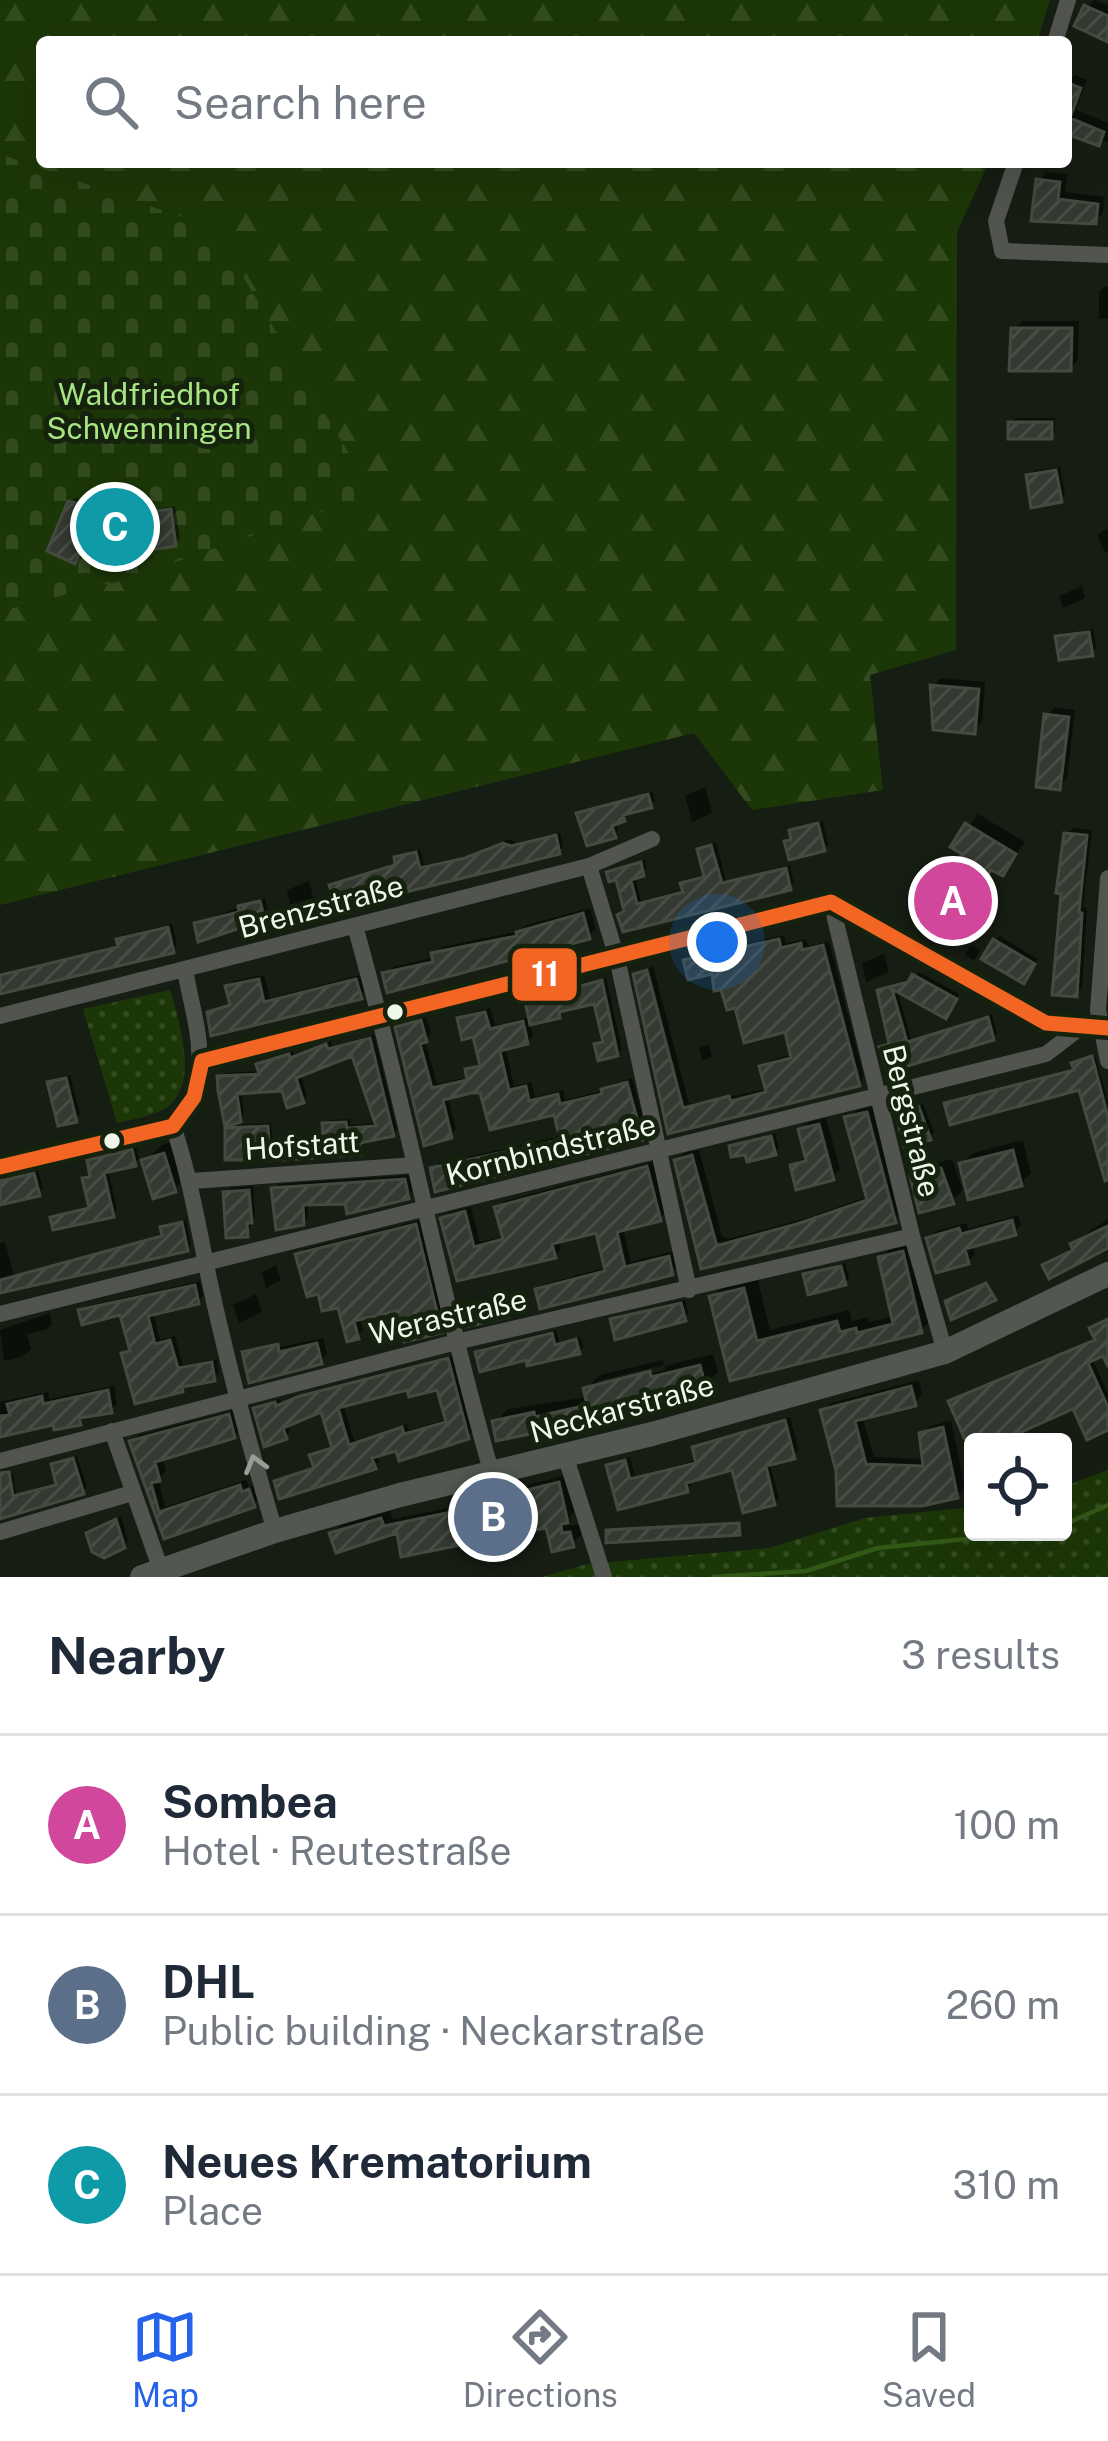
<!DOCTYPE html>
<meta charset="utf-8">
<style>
:root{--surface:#fff;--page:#f2f2f3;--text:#1f2937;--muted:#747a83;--line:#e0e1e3;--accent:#2563eb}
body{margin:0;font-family:"Public Sans",sans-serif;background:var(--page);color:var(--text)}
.controls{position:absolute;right:36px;bottom:36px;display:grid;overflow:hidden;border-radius:12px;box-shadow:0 12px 48px #0002}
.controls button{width:108px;height:108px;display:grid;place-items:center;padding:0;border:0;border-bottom:3px solid var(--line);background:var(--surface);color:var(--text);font:60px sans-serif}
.you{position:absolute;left:717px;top:942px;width:42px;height:42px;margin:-30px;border:9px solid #fff;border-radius:50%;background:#1a73e8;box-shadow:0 0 0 18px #1a73e833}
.badge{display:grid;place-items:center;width:78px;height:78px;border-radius:50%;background:var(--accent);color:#fff;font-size:39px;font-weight:700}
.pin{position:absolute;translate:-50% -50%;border:6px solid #fff;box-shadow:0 3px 12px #0006}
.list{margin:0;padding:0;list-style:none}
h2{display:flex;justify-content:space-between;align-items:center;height:156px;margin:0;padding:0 48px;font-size:51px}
h2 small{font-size:39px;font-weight:400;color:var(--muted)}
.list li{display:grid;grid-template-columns:78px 1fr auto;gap:36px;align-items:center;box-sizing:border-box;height:180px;padding:0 48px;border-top:3px solid var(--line)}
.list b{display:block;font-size:45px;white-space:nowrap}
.list p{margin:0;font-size:39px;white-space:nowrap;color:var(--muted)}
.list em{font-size:39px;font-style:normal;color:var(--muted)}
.icon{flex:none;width:66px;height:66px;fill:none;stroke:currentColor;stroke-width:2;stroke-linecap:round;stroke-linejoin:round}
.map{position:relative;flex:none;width:1108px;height:1577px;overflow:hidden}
.search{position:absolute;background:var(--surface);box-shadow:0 12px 48px #0002;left:36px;right:36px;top:36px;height:132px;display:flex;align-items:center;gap:30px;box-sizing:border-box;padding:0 42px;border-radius:12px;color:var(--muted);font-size:45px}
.sheet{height:696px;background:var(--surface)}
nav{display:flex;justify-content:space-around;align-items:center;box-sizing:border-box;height:168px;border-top:3px solid var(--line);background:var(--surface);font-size:33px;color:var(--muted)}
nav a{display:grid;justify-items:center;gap:6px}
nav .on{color:var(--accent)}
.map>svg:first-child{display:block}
.green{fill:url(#green-dots)}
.forest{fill:url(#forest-firs)}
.cemetery{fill:url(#cemetery-stones)}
.shadow{fill:#0007;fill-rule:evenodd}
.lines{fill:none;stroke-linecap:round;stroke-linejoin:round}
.stream{stroke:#325816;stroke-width:4.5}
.building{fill:url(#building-hatch);stroke:#444a40;stroke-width:3;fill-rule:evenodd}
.minor{stroke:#525450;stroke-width:16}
.secondary{stroke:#525751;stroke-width:24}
.bus-1-casing{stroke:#15220d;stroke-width:24}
.bus-1{stroke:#f26522;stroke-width:15}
.oneway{stroke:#989d95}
.bus-dot{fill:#eef7ea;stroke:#15220d;stroke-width:4.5}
.labels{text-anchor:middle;stroke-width:10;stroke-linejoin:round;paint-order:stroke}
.park-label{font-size:30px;fill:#a8e484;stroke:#15220d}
.street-label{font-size:30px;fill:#eef7ea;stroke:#15220d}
.line-badge{stroke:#15220d;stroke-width:4.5}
.badge-label{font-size:33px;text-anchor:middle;font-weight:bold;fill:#fff}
</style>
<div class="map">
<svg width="1108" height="1577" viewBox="0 0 1108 1577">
<defs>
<pattern id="green-dots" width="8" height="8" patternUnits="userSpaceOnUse" patternTransform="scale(3)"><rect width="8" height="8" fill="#1c3707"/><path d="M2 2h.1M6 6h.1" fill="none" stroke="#324b1f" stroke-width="1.8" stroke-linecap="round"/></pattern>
<pattern id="forest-firs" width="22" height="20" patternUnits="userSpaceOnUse" patternTransform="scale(3)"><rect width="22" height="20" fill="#1c3707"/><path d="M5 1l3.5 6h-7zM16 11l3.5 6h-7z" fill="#324b1f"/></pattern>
<pattern id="cemetery-stones" width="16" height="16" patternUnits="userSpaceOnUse" patternTransform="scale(3)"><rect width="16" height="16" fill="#1c3707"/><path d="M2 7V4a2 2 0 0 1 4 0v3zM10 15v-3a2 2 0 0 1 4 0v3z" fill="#324b1f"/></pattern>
<pattern id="building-hatch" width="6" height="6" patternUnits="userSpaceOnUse" patternTransform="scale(3)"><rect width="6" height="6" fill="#343a31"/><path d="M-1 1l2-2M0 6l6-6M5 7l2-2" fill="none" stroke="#484e45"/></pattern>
</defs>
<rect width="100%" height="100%" fill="#161d12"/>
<path class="green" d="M170,990C178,1018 198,1078 172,1103C159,1116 133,1119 117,1123L83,1009Z
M1108,1470V1577H542L587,1564L769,1548L865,1518L973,1507V1532H1063V1487Z"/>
<path class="forest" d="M0,0H1050L1037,42H42V162H989L957,232L956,650L870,675L883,790L752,810L694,733L0,905V611L123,580L214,228L0,154Z"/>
<path class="cemetery" d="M0,154L214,228L373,494L123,580L0,611Z"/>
<path class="shadow" d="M1094,0L1108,5V39L1087,7Z
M1075,75L1087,80L1076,110L1108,123V142L1066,131V87Z
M1047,172L1067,174L1065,192L1105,197L1103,213L1095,221L1059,217L1039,180Z
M1104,287H1108V319H1099V292Z
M1022,321H1079L1078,360L1070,368L1014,329Z
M1016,418H1055V432L1050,436L1011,423Z
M1060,467L1065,495L1060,500L1029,476L1034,471Z
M75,498L133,512L175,506L180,539L175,543H110L86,537L74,560L70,503Z
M1108,528V551L1105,553L1097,535Z
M1082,586L1085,598L1063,608L1059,596Z
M1093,629L1096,648L1091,653L1059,638L1063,633Z
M941,678L985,682L982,723L974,730L933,686Z
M1055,707L1075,710L1067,779L1059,787L1047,715Z
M705,787L712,813L692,822L685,796Z
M652,791L655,801L650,806L627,811L624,819L615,821L618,831L614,835L580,814Z
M978,814L1025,842L1002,873L994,868L957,929L947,940L966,853L954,846Z
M823,821L828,844L824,848L788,842L797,827Z
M1073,828L1092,830L1083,907L1087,908L1082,988L1076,994L1067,834Z
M560,832L563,846L559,851L332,886L398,862L402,854L420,849L424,865L472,855L509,839L517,843Z
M716,842L726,881L790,865L794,883L790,887L627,910L618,877L610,873L614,869L645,859L647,869L635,876L641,901L685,889L688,879L707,875L700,850Z
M309,881L314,900L291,909L287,890Z
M265,898L268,913L264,918L197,923Z
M590,908L596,929L588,936L385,974L393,967L435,957L441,947L520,931L526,925Z
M172,924L177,945L172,950L0,992V973L121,945L124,935Z
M784,935L786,943L806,939L808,946L829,941L864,1077L858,1083L670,1130L637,975L653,966L689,1104L768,1089L763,1067L768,1061L794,1054L787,1029L737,1004L715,970L686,961L692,956Z
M1000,936L1038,959L1028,976L995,941Z
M971,945L980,950L974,961L965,955Z
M884,954L889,972L866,982L862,963Z
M919,972L959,994L950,1011L897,989L911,1039L992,1014L997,1033L993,1037L883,1048L892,1042L880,991L913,979Z
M264,975L270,998L361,975L366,991L360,996L210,1013L232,1002L229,987L234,981Z
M606,978L622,1049L617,1054L597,1045L605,1040L596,1000L530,1022L533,1036L527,1042L505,1046L514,1086L531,1082L535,1097L563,1090L565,1100L603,1091L609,1085L632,1078L647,1132L642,1137L433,1169L439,1163L562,1136L556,1111L483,1090L448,1096L456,1129L450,1135L399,1028L426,1016L431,1034L425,1040L437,1084L470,1077L468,1070L483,1063L476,1033L460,1019L466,1014L490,1008L495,1025L531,1017L528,1002L533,997Z
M374,1035L397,1129L393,1134L364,1139L360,1152L269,1158L267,1142L250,1144V1153L246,1157L228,1130L238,1120L220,1077L225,1073L261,1071L259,1065L264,1060L293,1051L294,1055L331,1041L332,1046ZM354,1052L378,1123L350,1125V1119L330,1120L325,1124L326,1135L273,1140L271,1123L233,1125L244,1114L241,1091L284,1087L302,1100L307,1096L300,1073Z
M709,1044L712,1057L702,1061L699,1048Z
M1095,1055L1108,1102V1166L1081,1086L948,1104L1076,1068L1078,1060Z
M70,1075L80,1114L75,1119L50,1083Z
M923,1104L934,1132L929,1137L899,1116Z
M874,1106L902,1213L894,1220L703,1266L677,1161L684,1153L699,1150L722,1236L728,1239L807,1218L869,1196L848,1118L855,1111Z
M826,1118L840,1169L832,1177L793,1166L808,1156L801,1130L809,1122Z
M775,1133L779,1148L774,1152L732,1147Z
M181,1139L191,1172L175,1189L145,1161L162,1145Z
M1023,1140L1031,1173L1020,1184L962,1164L973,1153Z
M136,1147L139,1159L135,1163L108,1169L117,1210L113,1214L53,1218L92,1206L86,1179L93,1175L90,1161L94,1156Z
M952,1159L963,1190L952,1201L914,1177L925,1166Z
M653,1162L666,1212L659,1219L623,1228L631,1262L674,1251L678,1266L671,1272L538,1290L545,1284L608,1267L598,1229L558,1239L561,1249L555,1256L459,1277L444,1219L450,1212L471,1207L480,1242L505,1236L498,1208L504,1201Z
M38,1170L43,1188L38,1193L1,1202V1179Z
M409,1175L413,1191L407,1196L308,1202V1217L303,1222L274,1189L279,1184Z
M253,1186L255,1215L247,1234L226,1193L231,1188Z
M1018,1215L1021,1225L1014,1232L972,1244L975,1254L968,1261L929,1238L936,1231L966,1223L968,1229Z
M1108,1219V1248L1045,1266L1075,1248L1081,1237Z
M186,1220L191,1244L187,1249L0,1291V1243L5,1242L14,1275L165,1234L163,1228L168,1224Z
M421,1220L445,1325L440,1330L398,1307L359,1316L363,1331L358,1336L340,1305L320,1291L299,1255L304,1249Z
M915,1240L934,1317L921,1330L732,1377L712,1297L725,1284L757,1277L770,1330L849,1310L852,1321L868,1317L869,1322L895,1316L881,1258L894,1245Z
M845,1263L849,1278L844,1283L806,1275Z
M276,1265L281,1280L266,1288L262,1272Z
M200,1281L203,1296L198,1301L153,1312L160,1340L175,1336L183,1365L217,1359L219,1373L214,1378L189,1383L182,1390L125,1354L132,1347L122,1312L81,1311L87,1306Z
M508,1293L512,1309L508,1314L468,1307L473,1302Z
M256,1294L262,1312L239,1323L233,1305Z
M685,1300L689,1314L684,1318L613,1320L618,1316Z
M50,1313L52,1324L48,1329L27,1334L31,1349L24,1356L4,1361L0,1330Z
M1108,1319V1351L1092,1358L1108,1394V1427L1075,1406L1000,1438L1002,1442H973V1456L957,1425L961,1422L952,1402L1097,1338L1093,1328Z
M556,1330L559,1342L580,1337L583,1347L579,1352L482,1368L478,1353L482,1348Z
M323,1338L327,1354L320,1361L251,1379L245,1353L248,1349V1354Z
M713,1354L718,1372L705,1386L580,1421L495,1422L508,1409L588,1397L586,1389L600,1375L663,1360L664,1366ZM664,1365L665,1370L598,1387V1381Z
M453,1355L473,1431L467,1436L377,1454L380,1461L374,1466L277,1482L316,1466L313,1456L334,1445L323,1408L288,1423L290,1431L285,1437L257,1409L262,1404L280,1399L281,1403L308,1392ZM440,1386L448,1419L409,1430L407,1424L354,1441L343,1404L409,1387Z
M919,1380L922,1395L914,1403L862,1416L874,1457L925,1459L922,1434L931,1426L951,1421L965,1488L957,1495L839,1471L823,1411L831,1403Z
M114,1386L117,1404L110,1410L88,1414L79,1422L55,1421L0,1433V1402L48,1392L49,1399Z
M235,1410L240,1429L234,1436L162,1457L166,1471L158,1479L165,1507L246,1480L249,1487L256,1484L260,1498L253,1505L165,1535L132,1441L139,1435Z
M790,1417L799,1451L770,1465L779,1498L774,1503L734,1467L690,1478L691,1485L686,1490L620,1507L610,1466L614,1461L630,1457L635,1476L698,1460L695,1448L700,1443Z
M77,1456L87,1487L83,1491L0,1516V1476L13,1474L16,1494L59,1483L54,1465Z
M567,1475L575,1511L569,1518L570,1525H579L581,1535L572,1544L548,1525L332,1533L341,1525L390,1511L393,1519L472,1503L522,1491L530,1484Z
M121,1516L128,1541L124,1546L90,1533Z"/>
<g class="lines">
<path class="stream" d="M1063,1525L1108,1505
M713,1577L806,1571L878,1548L1035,1532"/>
</g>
<path class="building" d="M1084,5L1108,16V42L1074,26Z
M1066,82L1081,88L1070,118L1104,132L1099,146L1066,134Z
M1036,179L1060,182L1058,199L1098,204L1096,224L1031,221Z
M1011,328H1072L1071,371H1009Z
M1008,422H1052V439H1008Z
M1056,470L1062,502L1031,508L1026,475Z
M68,501L127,515L171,509L176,546L107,557V545L85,540L75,564L47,551Z
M1089,632L1093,656L1059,660L1055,636Z
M930,685L979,689L975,734L933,730Z
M1044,714L1069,717L1060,790L1036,787Z
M648,794L652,808L623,815L625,821L612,826L616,838L587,846L576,813Z
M818,823L825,851L789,860L784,841L791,840L789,830Z
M965,823L1016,854L1003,876L991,870L947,944L918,926L962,854L950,847Z
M1064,833L1087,835L1079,912L1082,913L1077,997L1052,995L1061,894L1056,893Z
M556,835L560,854L402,893L337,907L329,885L395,865L394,857L416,852L420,868L465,858L503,843L511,846Z
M711,845L722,883L786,868L791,890L623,932L617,915L624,911L616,880L609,882L606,872L641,862L644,876L631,880L637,904L683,892L680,883L704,877L697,849Z
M260,901L265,920L198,942L194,923L239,912L238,906Z
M583,913L590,939L387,993L382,973L433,962L431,953L517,936L516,932Z
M168,927L174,953L0,994V975L118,947L116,939Z
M779,939L781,948L801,943L802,950L823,945L860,1086L668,1134L633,974L647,970L683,1108L729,1096L731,1101L766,1092L759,1066L791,1058L785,1032L744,1043L735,1008L727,1010L721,990L714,991L712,974L688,980L683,960Z
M993,939L1035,964L1024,984L981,959Z
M912,974L957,999L946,1019L892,989L907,1042L988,1017L994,1040L888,1072L879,1047L889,1044L877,990L908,982Z
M259,979L264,1002L356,979L362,999L211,1036L207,1012L230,1005L225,986Z
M602,980L618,1056L598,1061L594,1044L603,1042L594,1004L559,1012L560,1018L530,1025L525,1001Z
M485,1012L490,1029L523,1021L528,1044L500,1051L509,1090L526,1086L529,1101L558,1094L560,1104L602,1094L601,1089L627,1082L643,1140L435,1192L430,1168L560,1140L554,1115L490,1130L480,1093H471L443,1100L452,1138L424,1146L395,1027L421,1020L427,1042L420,1044L432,1088L467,1080L465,1069L480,1066L473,1037L462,1040L457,1018Z
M370,1038L394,1136L360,1143L361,1155L267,1161L265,1145L246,1147L247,1160H225V1128L268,1126L269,1143L323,1138L322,1123L346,1122L347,1128L376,1126L352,1056L296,1078L304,1103L287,1108L282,1091L237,1094L241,1122L225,1127L218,1091L217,1076L259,1074L256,1064L289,1054L290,1058L326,1044L328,1049Z
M1092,1056L1108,1117V1180L1105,1181L1079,1090L950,1125L944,1103L1074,1070L1071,1063Z
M66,1078L77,1122L58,1126L47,1082Z
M919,1107L931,1140L904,1147L896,1115Z
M867,1112L896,1223L701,1269L674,1160L692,1155L716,1243L719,1245L797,1224L867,1200L844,1117Z
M819,1124L834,1180L796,1190L790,1165L806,1161L798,1129Z
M771,1136L776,1155L747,1162L745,1155L731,1157L729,1146Z
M132,1149L136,1166L104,1173L114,1217L53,1230L50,1217L89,1208L82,1178L90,1177L87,1160Z
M1013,1150L1022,1186L968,1200L959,1163Z
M164,1153L176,1192L153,1199L141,1160Z
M647,1166L661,1221L617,1232L625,1267L669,1256L673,1275L540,1309L535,1289L605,1271L596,1233L552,1244L556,1258L457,1281L440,1218L465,1211L474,1247L503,1239L494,1207Z
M941,1168L954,1204L919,1213L910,1176Z
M34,1173L40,1196L0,1205V1181Z
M405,1179L409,1199L347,1214L345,1204L303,1205L304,1225L276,1230L271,1188Z
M249,1190L252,1223H247L248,1237L226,1238L223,1192Z
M1012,1220L1016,1235L965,1249L969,1264L936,1273L926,1238L959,1228L961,1234Z
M182,1222L188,1251L0,1293V1280L162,1236L160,1227Z
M416,1224L442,1333L404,1342L396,1311L354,1321L359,1339L347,1342L338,1308L322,1311L318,1294L307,1297L295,1254Z
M1108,1226V1248L1049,1279L1042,1265L1073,1250L1070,1244Z
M903,1251L922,1333L730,1381L709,1296L744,1288L757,1341L837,1321L840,1332L856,1328L857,1333L893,1324L878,1257Z
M841,1266L846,1285L808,1295L803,1274Z
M986,1283L996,1300L951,1320L945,1301Z
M195,1285L199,1304L148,1316L155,1344L170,1340L178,1368L212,1362L215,1381L182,1387L183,1392L135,1404L121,1353L130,1351L120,1315L82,1325L78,1310Z
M504,1296L509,1317L466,1327L465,1306Z
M681,1303L686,1321L615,1340L610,1319Z
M1108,1319V1367L1103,1356L1088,1363L1108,1407V1430L1087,1440L1073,1409L999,1442H966L948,1401L1095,1340L1089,1328Z
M552,1333L555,1345L576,1339L580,1354L527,1366L526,1360L480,1372L475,1352Z
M317,1343L322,1364L249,1383L242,1352L278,1344L279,1352Z
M448,1358L469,1439L399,1461L396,1451L372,1458L376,1469L279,1499L274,1481L314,1468L309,1455L332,1448L321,1412L283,1428L287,1439L264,1447L253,1408L275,1402L276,1406L300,1396ZM407,1390L409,1397L437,1390L446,1422L404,1434L402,1427L349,1445L338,1408Z
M700,1365L706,1388L580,1424L496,1441L492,1421L534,1412L535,1417L587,1405L583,1388L650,1371L651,1377Z
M911,1386L916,1406L855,1421L866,1464L923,1466L919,1433L943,1427L958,1498L922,1506H837L836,1471L820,1410Z
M108,1390L112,1413L79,1418L81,1425L54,1430L53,1425L0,1437V1416L10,1415L7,1404L42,1396L43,1404Z
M229,1414L235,1438L155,1462L160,1481L151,1483L159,1512L240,1485L242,1492L249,1489L255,1507L164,1539L129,1441Z
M785,1420L795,1459L766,1466L775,1505L743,1513L732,1470L686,1483L688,1492L618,1510L606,1465L625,1460L630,1479L696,1463L692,1447Z
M73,1458L84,1494L0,1519V1473L9,1472L13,1496L56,1485L51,1464Z
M559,1482L568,1523L561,1524L562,1533L570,1532L574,1547L552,1552L546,1528L401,1557L397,1533L336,1553L329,1533L381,1518L384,1526L461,1510L519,1497L518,1492Z
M116,1519L125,1548L104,1558L92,1552L86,1533Z
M739,1523L740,1535L606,1543V1530Z"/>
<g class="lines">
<path class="minor" d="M1055,42L1068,0
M1016,162L996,221L1002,251L1108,255
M589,866L617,958L689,1290
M1108,878L1098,1010L1108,1061
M831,902L912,1236L945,1352
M355,926C406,1107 440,1293 492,1474
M0,1016L589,866L652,839
M202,1061L831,902L1046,1023L1108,1028
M173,1126C191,1179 199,1233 211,1288C229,1370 251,1451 275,1531
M173,1126C215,1067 197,1036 185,970
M0,1167L173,1126
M192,1181L415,1165
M0,1314L1046,1054L1080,1028
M112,1431L161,1570
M565,1455L604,1577
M0,1461L456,1342L912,1236
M0,1532L132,1493"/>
<path class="secondary" d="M142,1577L275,1531L400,1495L652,1434L945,1352L1108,1274"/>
<defs>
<path id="bus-1" d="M0,1167L173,1126L194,1097L202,1061L831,902L1046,1023L1108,1028"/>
</defs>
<use href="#bus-1" class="bus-1-casing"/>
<use href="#bus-1" class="bus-1"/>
</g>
<defs><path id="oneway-chevron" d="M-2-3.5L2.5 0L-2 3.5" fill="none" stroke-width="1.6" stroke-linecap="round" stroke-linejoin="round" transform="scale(3)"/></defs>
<use class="oneway" href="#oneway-chevron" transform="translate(255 1464) rotate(-106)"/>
<g class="bus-dot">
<circle cx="395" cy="1012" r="10"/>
<circle cx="112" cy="1141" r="10"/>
</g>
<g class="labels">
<g class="park-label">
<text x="149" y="405">Waldfriedhof<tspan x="149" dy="34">Schwenningen</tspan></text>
</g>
<g class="street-label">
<text transform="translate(321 907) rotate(-15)" y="10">Brenzstraße</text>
<text transform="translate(911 1121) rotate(76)" y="10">Bergstraße</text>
<text transform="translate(302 1146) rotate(-4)" y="10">Hofstatt</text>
<text transform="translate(551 1150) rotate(-14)" y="10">Kornbindstraße</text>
<text transform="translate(448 1317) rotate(-13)" y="10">Werastraße</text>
<text transform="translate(622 1409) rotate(-15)" y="10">Neckarstraße</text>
</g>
</g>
<rect class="line-badge" x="510" y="946" width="69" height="57" rx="12" fill="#f26522"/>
<g class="badge-label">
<text x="545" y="986">11</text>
</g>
</svg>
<div class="controls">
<button><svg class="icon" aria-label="locate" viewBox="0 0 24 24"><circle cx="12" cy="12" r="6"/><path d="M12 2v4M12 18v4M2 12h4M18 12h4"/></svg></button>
</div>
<div class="you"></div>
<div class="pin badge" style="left:953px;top:901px;background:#d1479c">A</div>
<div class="pin badge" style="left:493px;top:1517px;background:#5c6f8a">B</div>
<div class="pin badge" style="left:115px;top:527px;background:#0f9aa8">C</div>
<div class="search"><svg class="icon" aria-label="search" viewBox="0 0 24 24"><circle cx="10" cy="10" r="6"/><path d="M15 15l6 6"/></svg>Search here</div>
</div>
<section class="sheet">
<h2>Nearby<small>3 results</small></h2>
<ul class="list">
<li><span class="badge" style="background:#d1479c">A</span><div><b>Sombea</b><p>Hotel · Reutestraße</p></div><em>100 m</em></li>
<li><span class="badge" style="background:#5c6f8a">B</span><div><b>DHL</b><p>Public building · Neckarstraße</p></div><em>260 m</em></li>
<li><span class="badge" style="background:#0f9aa8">C</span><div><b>Neues Krematorium</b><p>Place</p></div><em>310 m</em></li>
</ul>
</section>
<nav>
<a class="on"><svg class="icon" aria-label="map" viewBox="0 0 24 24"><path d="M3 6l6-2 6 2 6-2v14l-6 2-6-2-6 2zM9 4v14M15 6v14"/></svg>Map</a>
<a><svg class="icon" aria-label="directions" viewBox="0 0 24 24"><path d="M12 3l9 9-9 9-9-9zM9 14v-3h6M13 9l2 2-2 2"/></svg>Directions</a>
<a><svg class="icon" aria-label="saved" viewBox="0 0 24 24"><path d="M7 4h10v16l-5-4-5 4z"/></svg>Saved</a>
</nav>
